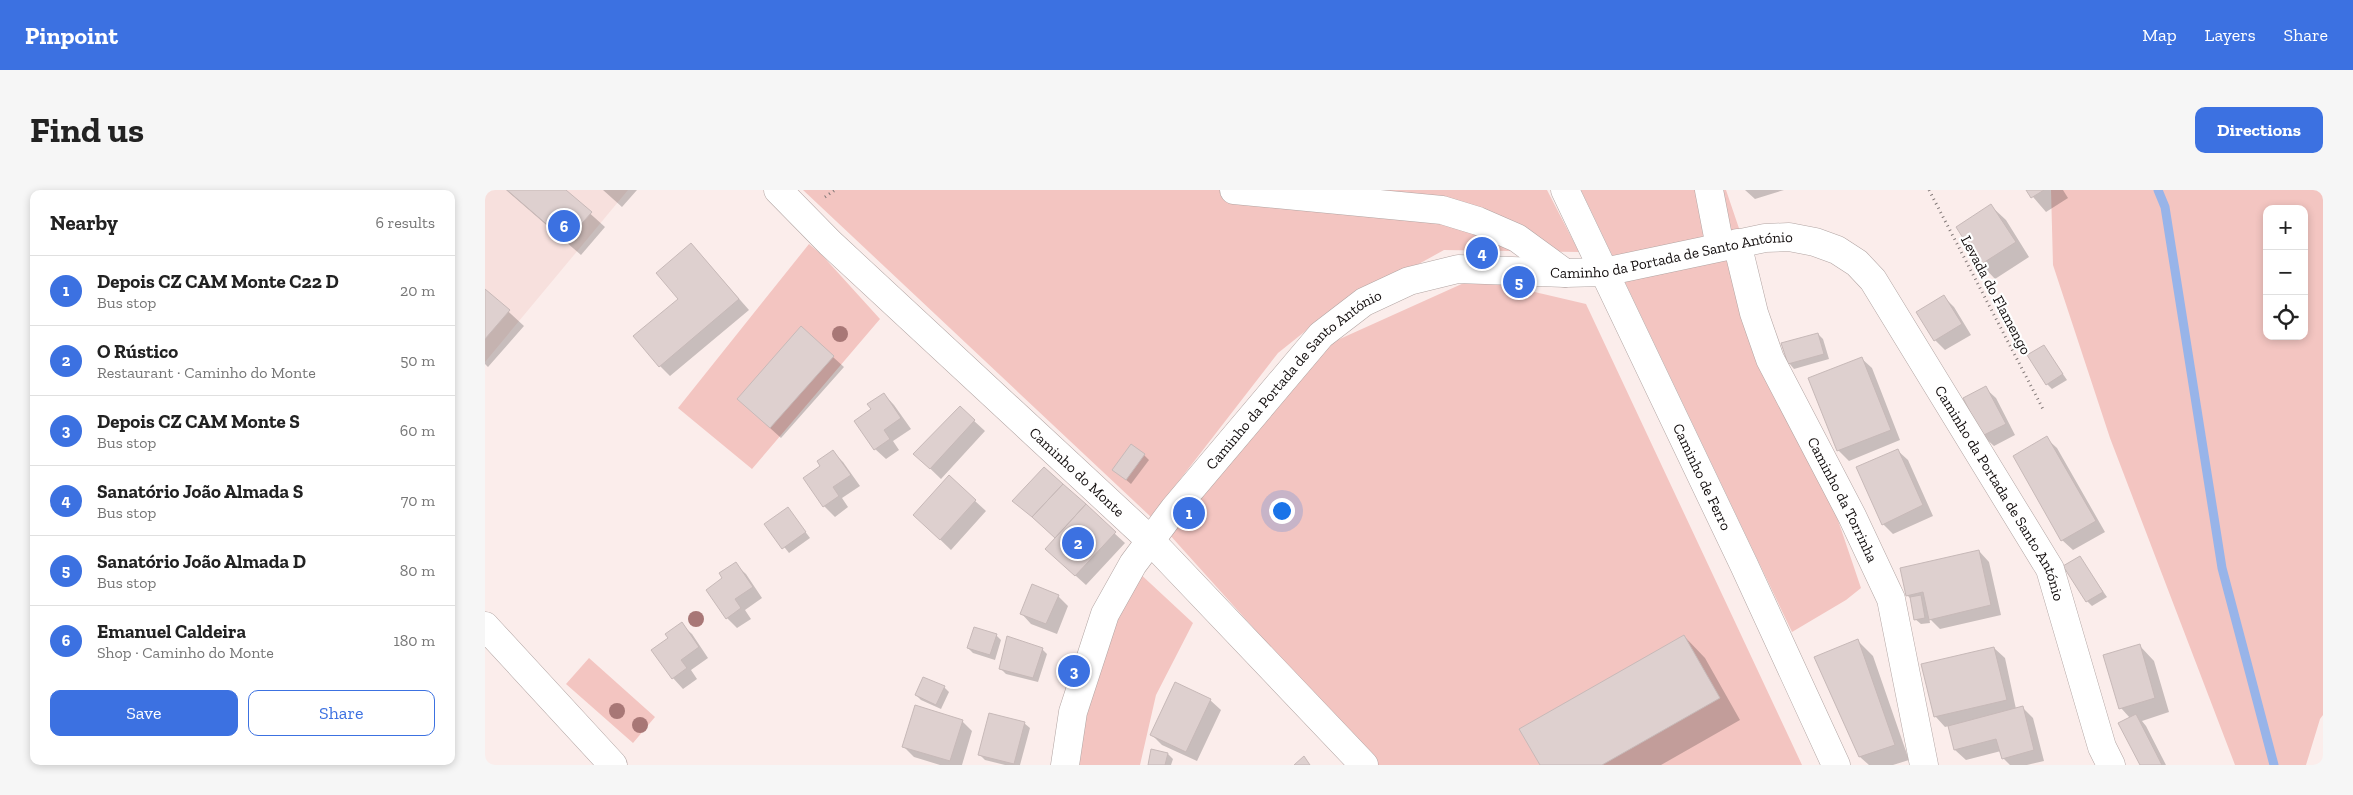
<!DOCTYPE html>
<meta charset="utf-8">
<style>
:root{--surface:#fff;--page:#f6f6f6;--text:#222;--muted:#767676;--line:#e0e0e0;--accent:#3c71e1}
body{margin:0;font-family:"Zilla Slab",serif;background:var(--page);color:var(--text)}
.controls{position:absolute;right:15px;top:15px;display:grid;overflow:hidden;border-radius:10px;box-shadow:0 2px 8px #0003}
.controls button{width:45px;height:45px;display:grid;place-items:center;padding:0;border:0;border-bottom:1px solid var(--line);background:var(--surface);color:var(--text);font:25px sans-serif}
.you{position:absolute;left:796px;top:320px;width:18px;height:18px;margin:-12px;border:4px solid #fff;border-radius:50%;background:#1a73e8;box-shadow:0 0 0 8px #1a73e833}
.badge{display:grid;place-items:center;width:32px;height:32px;border-radius:50%;background:var(--accent);color:#fff;font-size:16px;font-weight:700}
.pin{position:absolute;translate:-50% -50%;border:2px solid #fff;box-shadow:0 1px 5px #0006}
.list{margin:0;padding:0;list-style:none}
h2{display:flex;justify-content:space-between;align-items:center;height:65px;margin:0;padding:0 20px;font-size:21px}
h2 small{font-size:16px;font-weight:400;color:var(--muted)}
.list li{display:grid;grid-template-columns:32px 1fr auto;gap:15px;align-items:center;box-sizing:border-box;height:70px;padding:0 20px;border-top:1px solid var(--line)}
.list b{display:block;font-size:19px;white-space:nowrap}
.list p{margin:0;font-size:16px;white-space:nowrap;color:var(--muted)}
.list em{font-size:16px;font-style:normal;color:var(--muted)}
.actions{display:flex;gap:10px;padding:15px 20px}
.actions a{flex:1;padding:11px 0;border:1px solid var(--accent);border-radius:10px;text-align:center;font-size:18px;color:var(--accent)}
.actions .main{background:var(--accent);color:#fff}
.icon{flex:none;width:28px;height:28px;fill:none;stroke:currentColor;stroke-width:2;stroke-linecap:round;stroke-linejoin:round}
.map{position:relative;flex:none;width:1838px;height:575px;overflow:hidden;border-radius:10px}
header{display:flex;align-items:center;gap:30px;box-sizing:border-box;height:70px;padding:0 25px;background:var(--accent);color:#fff}
header strong{font-size:24px}
nav{display:flex;gap:28px;margin-inline-start:auto;font-size:18px}
.intro{display:flex;align-items:center;justify-content:space-between;box-sizing:border-box;height:120px;padding:0 30px}
h1{margin:0;font-size:35px}
.button{padding:12px 22px;border-radius:10px;background:var(--accent);color:#fff;font-size:18px;font-weight:700}
main{display:flex;gap:30px;padding:0 30px}
aside{flex:1;background:var(--surface);border-radius:10px;box-shadow:0 2px 8px #0003}
.map>svg:first-child{display:block}
.built{fill:#f7e0dd}
.green{fill:#f3c5c1;fill-rule:evenodd}
.shadow{fill:#0003}
.lines{fill:none;stroke-linecap:round;stroke-linejoin:round}
.stream{stroke:#98b4e9;stroke-width:9}
.building{fill:#ded0cf;stroke:#c7b9b8}
.minor-casing{stroke:#b2a5a3;stroke-width:29}
.path{stroke:#817877;stroke-width:3;stroke-dasharray:1 4;stroke-linecap:butt}
.minor{stroke:#fff;stroke-width:28}
.tree{fill:#a87776}
.labels{text-anchor:middle;stroke-width:4.5;stroke-linejoin:round;paint-order:stroke}
.street-label{font-size:15px;fill:#110c0c;stroke:#fefefe}
</style>
<header>
<strong>Pinpoint</strong>
<nav><a>Map</a><a>Layers</a><a>Share</a></nav>
</header>
<div class="intro"><h1>Find us</h1><a class="button">Directions</a></div>
<main>
<aside>
<h2>Nearby<small>6 results</small></h2>
<ul class="list">
<li><span class="badge">1</span><div><b>Depois CZ CAM Monte C22 D</b><p>Bus stop</p></div><em>20 m</em></li>
<li><span class="badge">2</span><div><b>O Rústico</b><p>Restaurant · Caminho do Monte</p></div><em>50 m</em></li>
<li><span class="badge">3</span><div><b>Depois CZ CAM Monte S</b><p>Bus stop</p></div><em>60 m</em></li>
<li><span class="badge">4</span><div><b>Sanatório João Almada S</b><p>Bus stop</p></div><em>70 m</em></li>
<li><span class="badge">5</span><div><b>Sanatório João Almada D</b><p>Bus stop</p></div><em>80 m</em></li>
<li><span class="badge">6</span><div><b>Emanuel Caldeira</b><p>Shop · Caminho do Monte</p></div><em>180 m</em></li>
</ul>
<div class="actions"><a class="main">Save</a><a>Share</a></div>
</aside>
<div class="map">
<svg width="1838" height="575" viewBox="0 0 1838 575">
<rect width="100%" height="100%" fill="#fbedeb"/>
<path class="built" d="M0,0H143L0,172Z"/>
<path class="green" d="M318,0H1062L1094,62L959,60L838,127L793,163L666,327Z
M1096,0H1241L1376,398L1361,410L1307,442Z
M1566,0H1838V525L1835,529L1821,575H1750L1625,248L1568,75ZM1782,19H1819V146H1782Z
M324,54L336,64L395,129L267,279L193,218Z
M990,88L1101,114L1317,575H892L684,344L837,157Z
M651,380L708,433L671,505L655,575H586L592,536Z
M104,468L170,527L148,553L81,494Z"/>
<path class="shadow" d="M21,0H79L120,37L96,65Z
M118,0H152L137,17Z
M1260,0H1299L1270,9Z
M1542,0H1578L1583,8L1561,22Z
M1506,16L1521,30L1544,67L1510,89L1496,74Z
M206,54L264,120L185,186L175,176L195,109Z
M0,100L39,136L3,177L0,174Z
M1459,107L1469,117L1486,145L1460,160L1450,150Z
M316,138L359,177L296,248L253,209Z
M1333,144L1338,149L1344,169L1309,179L1304,173Z
M1559,156L1582,190L1567,199L1562,194Z
M1376,168L1387,178L1415,250L1364,271L1353,260Z
M1500,198L1511,208L1530,245L1509,256L1498,246Z
M399,204L409,215L426,239L408,251L414,260L401,269L390,259L387,219Z
M475,218L500,241L456,289L430,264Z
M1561,248L1572,258L1620,342L1588,360L1577,350Z
M1412,260L1423,270L1448,326L1408,344L1398,334Z
M348,262L358,272L375,296L357,308L363,317L350,327L339,316L320,288L337,277Z
M659,265L664,270L646,294L628,279Z
M559,279L640,353L601,395L572,369L571,348L529,311Z
M464,287L501,321L466,360L440,335Z
M307,324L325,348L304,363L281,334Z
M1494,361L1504,372L1516,425L1455,439L1444,428L1445,433L1436,434L1430,429L1427,410L1422,405Z
M1594,367L1622,407L1607,416L1602,411Z
M250,374L261,384L277,408L260,420L266,429L252,438L242,428L239,389Z
M573,406L583,416L572,444L546,434L536,423Z
M196,434L207,444L223,468L206,480L212,489L198,499L188,488L185,449Z
M511,445L516,450L510,470L488,463L483,458Z
M1199,446L1220,468L1255,530L1176,575H1057Z
M1373,451L1388,466L1424,570L1408,575H1384L1375,567L1330,467Z
M1655,456L1669,471L1684,522L1657,531L1661,536L1681,575H1656L1645,528L1636,518Z
M1509,458L1520,468L1531,519L1537,517L1548,528L1559,571L1542,575H1525L1518,568L1516,561L1481,570L1470,560L1464,536L1460,537L1450,526Z
M557,459L562,464L553,492L521,484L516,479Z
M459,497L464,502L456,519L436,510L431,505Z
M725,510L736,520L712,571L677,555L667,545Z
M477,531L487,541L477,575H455L429,567L419,557Z
M539,533L545,538L535,575H520L500,570L495,565Z
M683,564L688,569L686,575H664Z"/>
<g class="lines">
<path class="stream" d="M1673,0L1680,17L1737,378L1789,575"/>
</g>
<path class="building" d="M22,0H81L107,22L81,51Z
M1541,0H1559L1546,8Z
M1506,14L1531,52L1495,75L1471,37Z
M206,53L254,109L174,177L148,146L193,109L171,83Z
M0,99L25,120L0,149Z
M1459,105L1477,134L1449,151L1431,122Z
M316,136L349,166L285,238L252,209Z
M1333,143L1339,164L1303,174L1296,153Z
M1559,155L1578,184L1561,195L1542,165Z
M1377,167L1406,240L1352,261L1323,188Z
M1501,196L1521,234L1497,246L1478,208Z
M399,203L416,228L399,240L405,249L389,260L369,231L386,219L382,214Z
M475,216L490,230L445,279L428,264Z
M1562,246L1611,331L1576,351L1528,266Z
M646,254L660,264L641,290L627,280Z
M1413,259L1438,315L1397,335L1371,277Z
M348,260L366,285L348,297L354,306L338,317L318,288L335,276L332,271Z
M559,277L578,294L547,327L527,311Z
M464,285L491,310L455,350L428,325Z
M578,294L601,314L570,348L547,327Z
M601,314L631,342L590,386L560,359Z
M303,317L321,342L297,359L279,334Z
M1494,360L1506,415L1444,430L1438,402L1421,406L1415,378Z
M1595,366L1618,402L1601,412L1578,376Z
M251,372L268,397L250,409L256,418L241,429L221,400L237,388L234,383Z
M547,394L574,405L561,434L535,424Z
M1436,405L1440,428L1429,430L1425,407Z
M197,432L214,457L196,470L202,478L187,489L166,460L183,448L180,444Z
M489,437L512,444L505,465L482,458Z
M1199,445L1235,508L1117,575H1055L1034,539Z
M522,446L558,458L548,488L514,479Z
M1373,449L1410,555L1374,567L1329,467Z
M1655,454L1670,508L1634,519L1618,465Z
M1509,457L1522,510L1449,527L1436,474Z
M438,487L460,496L451,515L430,505Z
M690,492L726,509L701,562L665,545Z
M430,515L478,530L465,571L417,557Z
M1538,516L1549,560L1517,569L1511,549L1469,560L1463,536Z
M504,523L540,532L529,574L493,565Z
M1651,524L1677,575H1655L1633,533Z
M666,559L683,563L680,575H663Z
M819,566L825,575H809Z"/>
<g class="lines">
<defs>
<g id="minor">
<path id="s1" d="M293,0L345,53L665,350L879,575"/>
<path d="M749,0L957,20L993,31L1032,48L1080,83"/>
<path id="s2" d="M1080,0L1259,375L1351,575"/>
<path d="M1224,0L1235,57"/>
<path id="s3" d="M1252,53L1269,123L1285,169L1367,326L1406,409L1439,575"/>
<path d="M0,436L128,575"/>
<path id="s4" d="M580,575L588,522L620,424L648,374L689,319L836,145L879,112L924,91L973,79L1080,83L1119,82L1280,48L1304,47L1330,52L1352,60L1372,73L1388,90L1565,379L1617,557L1626,575"/>
</g>
</defs>
<use href="#minor" class="minor-casing"/>
<path class="path" d="M1444,0L1559,221
M340,7L350,0"/>
<use href="#minor" class="minor"/>
</g>
<g class="tree">
<circle cx="355" cy="144" r="8"/>
<circle cx="211" cy="429" r="8"/>
<circle cx="132" cy="521" r="8"/>
<circle cx="155" cy="535" r="8"/>
</g>
<g class="labels">
<g class="street-label">
<text dy="5" stroke="none"><textPath href="#s4" startOffset="880">Caminho da Portada de Santo António</textPath></text>
<text transform="translate(1511 105) rotate(62)" y="5">Levada do Flamengo</text>
<text dy="5" stroke="none"><textPath href="#s4" startOffset="460">Caminho da Portada de Santo António</textPath></text>
<text dy="5" stroke="none"><textPath href="#s1" startOffset="411">Caminho do Monte</textPath></text>
<text dy="5" stroke="none"><textPath href="#s2" startOffset="318">Caminho de Ferro</textPath></text>
<text dy="5" stroke="none"><textPath href="#s4" startOffset="1345">Caminho da Portada de Santo António</textPath></text>
<text dy="5" stroke="none"><textPath href="#s3" startOffset="279">Caminho da Torrinha</textPath></text>
</g>
</g>
</svg>
<div class="controls">
<button>+</button>
<button>−</button>
<button><svg class="icon" aria-label="locate" viewBox="0 0 24 24"><circle cx="12" cy="12" r="6"/><path d="M12 2v4M12 18v4M2 12h4M18 12h4"/></svg></button>
</div>
<div class="you"></div>
<div class="pin badge" style="left:704px;top:323px">1</div>
<div class="pin badge" style="left:593px;top:353px">2</div>
<div class="pin badge" style="left:589px;top:481px">3</div>
<div class="pin badge" style="left:997px;top:63px">4</div>
<div class="pin badge" style="left:1034px;top:92px">5</div>
<div class="pin badge" style="left:79px;top:36px">6</div>
</div>
</main>
